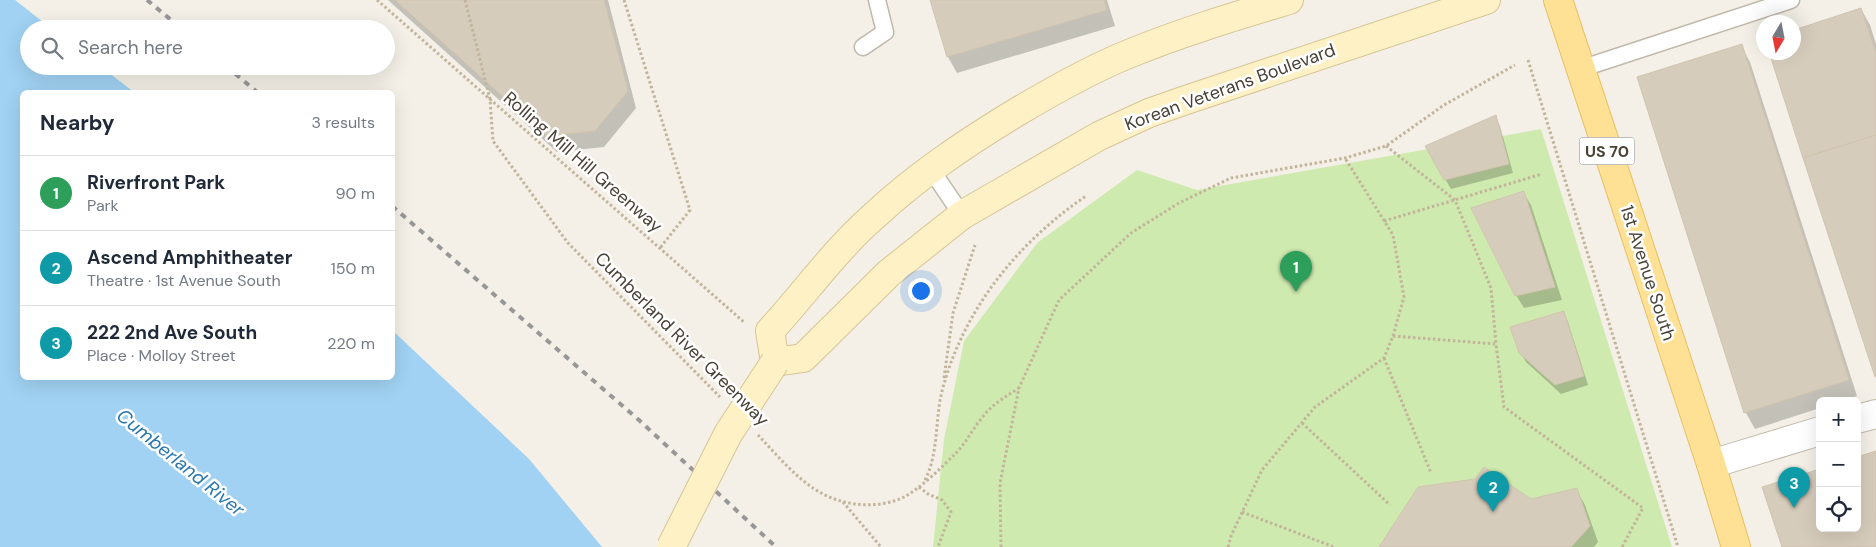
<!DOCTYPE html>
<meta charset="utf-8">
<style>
:root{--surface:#fff;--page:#f2f2f3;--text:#1f2937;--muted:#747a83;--line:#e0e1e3;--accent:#ff3613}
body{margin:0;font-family:"DM Sans",sans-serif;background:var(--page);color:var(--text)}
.controls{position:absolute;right:15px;bottom:15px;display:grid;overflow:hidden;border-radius:8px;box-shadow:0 5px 20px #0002}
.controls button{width:45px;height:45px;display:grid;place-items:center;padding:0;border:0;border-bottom:1px solid var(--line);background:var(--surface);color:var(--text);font:25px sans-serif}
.compass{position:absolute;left:1756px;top:15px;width:45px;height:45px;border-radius:50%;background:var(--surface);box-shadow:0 5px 20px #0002;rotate:190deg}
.you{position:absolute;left:920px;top:290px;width:18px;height:18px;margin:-12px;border:4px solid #fff;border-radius:50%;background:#1a73e8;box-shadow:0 0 0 8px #1a73e833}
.badge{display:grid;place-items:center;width:32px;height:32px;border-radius:50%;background:var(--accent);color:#fff;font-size:16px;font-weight:700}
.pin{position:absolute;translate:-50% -41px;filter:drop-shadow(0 1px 2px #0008)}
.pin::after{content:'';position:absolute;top:26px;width:18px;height:15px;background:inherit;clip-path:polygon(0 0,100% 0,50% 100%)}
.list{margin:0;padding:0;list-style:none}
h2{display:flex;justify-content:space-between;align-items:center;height:65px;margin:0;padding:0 20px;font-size:21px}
h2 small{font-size:16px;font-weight:400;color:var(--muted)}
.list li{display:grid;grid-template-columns:32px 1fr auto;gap:15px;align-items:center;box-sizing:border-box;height:75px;padding:0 20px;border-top:1px solid var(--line)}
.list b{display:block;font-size:19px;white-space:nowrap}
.list p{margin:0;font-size:16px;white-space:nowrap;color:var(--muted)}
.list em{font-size:16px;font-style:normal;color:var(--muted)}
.icon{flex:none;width:28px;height:28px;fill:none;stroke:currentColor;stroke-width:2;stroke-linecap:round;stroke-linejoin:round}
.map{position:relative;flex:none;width:1876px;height:547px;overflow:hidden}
.search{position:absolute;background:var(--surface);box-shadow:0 5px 20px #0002;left:20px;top:20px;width:375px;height:55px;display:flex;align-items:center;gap:12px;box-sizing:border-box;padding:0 18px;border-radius:28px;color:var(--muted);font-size:19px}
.panel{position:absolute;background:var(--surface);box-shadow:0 5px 20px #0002;left:20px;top:90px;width:375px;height:290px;border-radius:8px}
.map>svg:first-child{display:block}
.green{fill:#cfeaaf}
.water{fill:#a1d2f3}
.shadow{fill:#0003}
.building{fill:#d6ccbc;stroke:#d1c4af}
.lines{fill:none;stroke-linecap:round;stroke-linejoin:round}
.lane-casing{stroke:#c0b8a9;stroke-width:19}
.street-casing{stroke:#c0b8a9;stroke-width:30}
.secondary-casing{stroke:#d6c595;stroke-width:30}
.primary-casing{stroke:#e8bf61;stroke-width:30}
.path{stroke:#c2b49a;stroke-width:3;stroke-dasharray:2.5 2.5;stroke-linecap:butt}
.lane{stroke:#fff;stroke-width:16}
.street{stroke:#fff;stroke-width:28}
.secondary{stroke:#fff1c6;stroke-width:28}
.primary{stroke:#ffe195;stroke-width:28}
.rail{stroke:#979797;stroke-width:4;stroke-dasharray:6 6;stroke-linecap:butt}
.secondary-bridge-casing{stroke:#d6c595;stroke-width:30;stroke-linecap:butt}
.secondary-bridge{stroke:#fff1c6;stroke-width:28}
.labels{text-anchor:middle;stroke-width:5;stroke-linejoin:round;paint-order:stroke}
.shield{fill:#fff;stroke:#7f7a72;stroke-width:1}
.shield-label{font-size:16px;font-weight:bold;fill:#484136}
.street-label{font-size:18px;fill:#484136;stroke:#fff}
.water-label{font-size:19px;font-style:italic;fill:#2a77af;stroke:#fff}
</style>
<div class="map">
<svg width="1876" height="547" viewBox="0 0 1876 547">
<rect width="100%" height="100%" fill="#f4f0e7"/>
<path class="green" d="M1541,129L1672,547H933L944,439L964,341L1037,243L1137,170L1197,190Z"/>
<path class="water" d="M0,0H15L52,29H29V66H100L134,92H22V378H392L393,331L529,459L602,547H0Z"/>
<path class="shadow" d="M388,0H608L636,108L604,147L557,152Z
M931,0H1107L1115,26L957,73L948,57Z
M1861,9L1870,25L1876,44V376L1794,52V31Z
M1741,46L1750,62L1857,396L1843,401H1820V408L1755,429L1746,413L1639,78Z
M1495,117L1500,126L1513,173L1451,189L1426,147Z
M1523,192L1531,205L1562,300L1524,308L1516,295Z
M1563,313L1568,322L1588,385L1561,394L1526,362L1520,352Z
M1576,489L1585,505L1598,542L1594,547H1380L1531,500Z"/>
<path class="building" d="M395,0H604L628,91L595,131L547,136Z
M930,0H1104L1107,10L947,57Z
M1861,8L1876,53V135L1803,158L1769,52H1794V30Z
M1742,44L1849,380L1744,413L1637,77Z
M1496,115L1509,164L1444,180L1425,146Z
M1876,135V377H1875L1803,158Z
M1524,191L1555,287L1515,296L1471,208Z
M1564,311L1584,376L1555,385L1519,353L1510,327Z
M1876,451V547H1782L1762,487L1820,469V528H1857V457Z
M1484,467L1531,499L1577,488L1590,526L1571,547H1379L1418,487L1475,479Z"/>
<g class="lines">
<defs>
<path id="lane" d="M863,47L885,32L877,0
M1580,69L1791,0
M930,168L962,215"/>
<path id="street" d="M1857,419L1876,414
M1711,464L1820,431"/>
<path id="secondary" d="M1289,0C1236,16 1182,32 1131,53C1091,69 1054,90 1017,112C966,143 918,175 874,216C835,250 805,293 770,331L775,362L803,358L889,273L962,215L1099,136L1149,113L1186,100L1486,0"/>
<path id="primary" d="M1558,0L1711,464L1736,547"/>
</defs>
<use href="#lane" class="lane-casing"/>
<use href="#street" class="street-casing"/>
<use href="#secondary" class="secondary-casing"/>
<use href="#primary" class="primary-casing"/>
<path class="path" d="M377,0L745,323
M465,0L490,99L493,141L568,243L720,397
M624,0L690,210L660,248
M1528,60L1678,547
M1386,146L1455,200L1491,288L1496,344
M1384,221L1542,174
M1393,336L1496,344L1504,407L1643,508L1622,547
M1384,358L1431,473
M944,378L953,313L975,245
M1302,423L1390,505
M758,435C776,454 794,476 816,490C841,506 877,510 904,497C921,488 942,467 956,453C966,443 972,430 981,419C991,405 1005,397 1019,388
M925,480C940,451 934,415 944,384C966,306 1020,241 1086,196
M919,487L928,494L942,500L951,512L938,547
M843,502L881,547
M1242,512L1334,547
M1001,547L1000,483L1019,388L1059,300L1131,233L1179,203L1231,178L1345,158L1386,146L1444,105L1515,65
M1228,547L1231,536L1262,470L1315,407L1384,358L1393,336L1404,297L1393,235L1345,158"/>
<use href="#lane" class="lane"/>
<use href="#street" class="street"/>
<use href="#secondary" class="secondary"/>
<use href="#primary" class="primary"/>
<path class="rail" d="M147,0L182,29
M226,66L257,92
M392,206L640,421L776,547"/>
<defs>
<path id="secondary-bridge" d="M671,547L728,434L775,362"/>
</defs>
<use href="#secondary-bridge" class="secondary-bridge-casing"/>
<use href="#secondary-bridge" class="secondary-bridge"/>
</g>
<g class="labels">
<rect class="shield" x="1579.5" y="137.5" width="55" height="27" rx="4"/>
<g class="shield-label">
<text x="1607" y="157">US 70</text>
</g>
<g class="street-label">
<text transform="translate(1230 87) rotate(-20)" y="6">Korean Veterans Boulevard</text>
<text transform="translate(583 162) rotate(41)" y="6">Rolling Mill Hill Greenway</text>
<text transform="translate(1648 273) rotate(72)" y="6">1st Avenue South</text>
<text transform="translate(682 339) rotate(45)" y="6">Cumberland River Greenway</text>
</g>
<g class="water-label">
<text transform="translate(181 462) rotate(39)" y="7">Cumberland River</text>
</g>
</g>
</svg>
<div class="controls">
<button>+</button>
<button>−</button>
<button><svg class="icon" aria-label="locate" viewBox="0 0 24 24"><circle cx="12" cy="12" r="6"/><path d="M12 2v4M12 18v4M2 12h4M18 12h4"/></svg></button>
</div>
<svg class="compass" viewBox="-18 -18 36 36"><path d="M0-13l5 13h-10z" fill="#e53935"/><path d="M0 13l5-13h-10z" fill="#747a83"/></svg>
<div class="you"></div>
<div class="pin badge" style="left:1296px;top:292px;background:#2e9e5b">1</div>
<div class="pin badge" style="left:1493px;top:512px;background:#0f9aa8">2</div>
<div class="pin badge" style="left:1794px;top:508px;background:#0f9aa8">3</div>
<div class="search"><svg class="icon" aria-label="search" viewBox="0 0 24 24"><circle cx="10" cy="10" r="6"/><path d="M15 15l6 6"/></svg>Search here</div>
<section class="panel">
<h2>Nearby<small>3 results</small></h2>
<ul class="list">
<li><span class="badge" style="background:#2e9e5b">1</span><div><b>Riverfront Park</b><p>Park</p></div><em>90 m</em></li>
<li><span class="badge" style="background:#0f9aa8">2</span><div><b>Ascend Amphitheater</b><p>Theatre · 1st Avenue South</p></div><em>150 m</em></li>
<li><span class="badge" style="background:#0f9aa8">3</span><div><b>222 2nd Ave South</b><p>Place · Molloy Street</p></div><em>220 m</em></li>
</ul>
</section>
</div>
